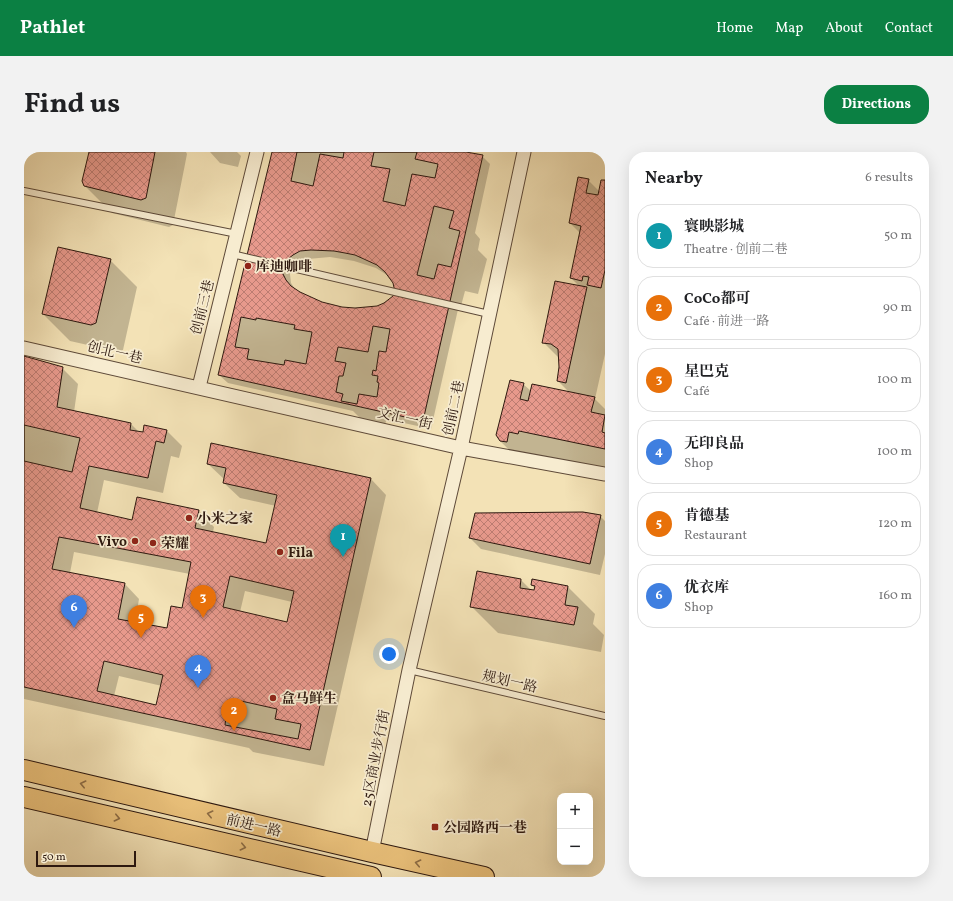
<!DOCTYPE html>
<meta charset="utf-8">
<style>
:root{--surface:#fff;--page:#f2f2f2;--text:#202124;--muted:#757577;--line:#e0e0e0;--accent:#0b8043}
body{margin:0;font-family:Vollkorn,"Noto Serif SC",serif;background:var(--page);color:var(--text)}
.controls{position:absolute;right:12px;bottom:12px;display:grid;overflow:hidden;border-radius:8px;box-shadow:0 4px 16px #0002}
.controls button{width:36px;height:36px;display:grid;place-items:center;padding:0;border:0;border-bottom:1px solid var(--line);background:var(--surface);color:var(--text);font:20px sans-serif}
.scale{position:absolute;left:12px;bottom:10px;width:100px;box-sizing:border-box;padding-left:4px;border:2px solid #2d180f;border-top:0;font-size:11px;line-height:14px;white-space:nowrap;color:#2d180f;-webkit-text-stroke:3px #f7ecd0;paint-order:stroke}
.you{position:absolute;left:365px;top:502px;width:14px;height:14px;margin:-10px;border:3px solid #fff;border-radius:50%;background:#1a73e8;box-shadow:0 0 0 6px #1a73e833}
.badge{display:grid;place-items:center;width:26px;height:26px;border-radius:50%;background:var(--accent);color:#fff;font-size:13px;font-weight:700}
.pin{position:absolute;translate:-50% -33px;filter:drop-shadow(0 1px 2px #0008)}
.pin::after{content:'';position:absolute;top:21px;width:14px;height:12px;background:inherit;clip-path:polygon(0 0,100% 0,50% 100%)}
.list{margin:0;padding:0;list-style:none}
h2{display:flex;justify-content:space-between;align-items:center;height:52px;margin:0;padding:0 16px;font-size:17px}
h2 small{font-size:13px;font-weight:400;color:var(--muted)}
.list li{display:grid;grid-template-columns:26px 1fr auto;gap:12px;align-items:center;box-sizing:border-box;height:64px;margin:0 8px 8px;padding:0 8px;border:1px solid var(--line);border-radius:16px}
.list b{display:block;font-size:15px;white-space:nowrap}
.list p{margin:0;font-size:13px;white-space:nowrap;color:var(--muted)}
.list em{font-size:13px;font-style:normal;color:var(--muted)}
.map{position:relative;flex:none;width:581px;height:725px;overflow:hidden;border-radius:16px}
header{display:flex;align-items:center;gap:24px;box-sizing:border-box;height:56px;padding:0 20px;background:var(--accent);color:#fff}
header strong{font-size:19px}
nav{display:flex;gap:22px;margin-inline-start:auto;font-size:14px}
.intro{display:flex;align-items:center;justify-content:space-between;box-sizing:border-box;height:96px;padding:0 24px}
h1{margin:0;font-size:28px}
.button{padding:10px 18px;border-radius:16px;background:var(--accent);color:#fff;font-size:14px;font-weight:700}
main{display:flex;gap:24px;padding:0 24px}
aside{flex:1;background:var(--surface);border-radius:16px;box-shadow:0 4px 16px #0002}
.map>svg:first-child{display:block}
.shadow{fill:#0003;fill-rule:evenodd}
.building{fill:url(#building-cross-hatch);stroke:#2d180f;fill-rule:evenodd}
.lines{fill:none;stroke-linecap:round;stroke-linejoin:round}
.lane-casing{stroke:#5e4a39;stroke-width:8}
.street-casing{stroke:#5e4a39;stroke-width:15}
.primary-casing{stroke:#2d180f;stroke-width:22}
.lane{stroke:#f7ecd0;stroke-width:6}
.street{stroke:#f7ecd0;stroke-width:13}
.primary{stroke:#eac17b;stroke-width:20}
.oneway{stroke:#8c6c45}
.poi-dot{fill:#8f2418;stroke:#f7ecd0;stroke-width:1.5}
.labels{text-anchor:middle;stroke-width:3.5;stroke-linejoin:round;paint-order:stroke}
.poi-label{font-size:14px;font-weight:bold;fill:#2d180f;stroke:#f7ecd0;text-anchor:start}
.street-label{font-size:14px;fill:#2d180f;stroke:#f7ecd0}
</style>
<header>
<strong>Pathlet</strong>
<nav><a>Home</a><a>Map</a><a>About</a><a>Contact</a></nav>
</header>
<div class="intro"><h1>Find us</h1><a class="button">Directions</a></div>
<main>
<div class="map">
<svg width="581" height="725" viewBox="0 0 581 725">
<defs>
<pattern id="building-cross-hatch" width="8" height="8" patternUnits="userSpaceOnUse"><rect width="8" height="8" fill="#e7998c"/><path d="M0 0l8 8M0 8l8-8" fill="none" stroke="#bc7c71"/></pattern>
</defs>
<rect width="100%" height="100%" fill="#f3e2b6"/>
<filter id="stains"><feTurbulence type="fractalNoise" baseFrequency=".005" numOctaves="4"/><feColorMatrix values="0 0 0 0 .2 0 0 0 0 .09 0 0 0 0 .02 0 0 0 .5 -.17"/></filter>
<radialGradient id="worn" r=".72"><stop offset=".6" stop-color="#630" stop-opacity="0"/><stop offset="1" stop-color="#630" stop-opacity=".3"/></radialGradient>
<path class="shadow" d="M66,0H162L163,2L149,73L145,75L88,61L60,33Z
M186,0H213L217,4L214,15L196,11Z
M249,0H437L458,4L466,12L451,81L456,87L454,98L463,107L454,142L441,139L437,154L435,153L407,277L380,271V272L362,269L360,278L346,276L329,259L204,231L195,223ZM306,105L330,109L352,116L366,125L370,131L372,140L366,148L353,155L331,157L307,154L285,146L271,137L267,131L266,122L271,114L284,107Z
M564,28L575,39L581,30V202L571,247L581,257V318L512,307L510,317L504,316L476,289L499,232L507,239L546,241L534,229L536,215L535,206L519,190L555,134L547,126L556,81L546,71Z
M86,108L113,135L99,198L95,200L46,189L19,162Z
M0,205L38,216L54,232L50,260L107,272L116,281L142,278L158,294L155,306L147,304L139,341L80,328L73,361L108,369L175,359L190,375L189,380L243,392L252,354L216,346L200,331L201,328L184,312L347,327L362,343L300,614L229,600L225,596L0,547ZM50,400L166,422L159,457L144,477L111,471L115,447L100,431L46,421ZM221,439L268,450L263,471L216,460ZM95,524L138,534L133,554L90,544Z
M576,364L581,369V402L576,423L457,397L446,386Z
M497,428L508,439L511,440V437L508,433L509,429L544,435L571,462L569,472L580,483L577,500L474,481L447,454Z"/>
<path class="building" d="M65,0H131L122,46L117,48L60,34L58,29Z
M248,0H442L459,3L399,269L194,223ZM287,98L310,99L321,101L331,103L353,113L361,120L369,131L371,140L369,144L360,151L353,154L331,156L318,155L298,150L276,140L267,134L262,128L259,122L258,114L260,110L269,103L276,99Z
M273,0H320L319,6L296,2L289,34L267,29Z
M350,0H393L391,7L414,12L411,26L388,22L381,54L359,49L366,17L347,14Z
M554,25L565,27L562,41L574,43L577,28H581V118L577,136L563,133L565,125L559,124L558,129L546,126L557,74L545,71Z
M410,54L430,59L425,76L436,79L427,115L414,112L410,127L393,123Z
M34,95L87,107L72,171L67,173L18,162Z
M531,129L563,135L542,231L533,229L535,215L534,197L527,192L518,191Z
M217,165L232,168V166L271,173L270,177L288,180L282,212L261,208L260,213L223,207L225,197L211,195Z
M349,174L366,177L362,200L355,199L352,219L349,218L348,223L354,224L353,230L355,231L353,245L335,242L333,252L317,249L319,242L312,240L315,224H319L322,211L311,209L314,195L344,200Z
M0,204L39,215L33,255L107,271L106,278L119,280L120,273L143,278L140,291L132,289L124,326L65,314L56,356L108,368L113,345L175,358L171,376L242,391L253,343L199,331L202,316L183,312L187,291L347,326L286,598L0,535ZM35,385L167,410L158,456L147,454L143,476L94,467L101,431L28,417ZM206,424L270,439L263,470L199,455ZM80,509L139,523L132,553L73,539Z
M486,228L500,231L496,247L504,249L508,232L571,245L567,260L581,263L578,280L581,281V297L495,279L494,282L485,280L483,290L476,289L472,283Z
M0,273L56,286L48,320L0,309Z
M559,360L577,363L566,412L445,386L451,361Z
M453,419L497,427L496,436L510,438L511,434L507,433L508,427L544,434L541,453L554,455L550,473L446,455Z
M217,549L253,557L251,567L277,572L274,587L201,573L202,565L213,568Z"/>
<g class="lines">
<defs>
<path id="lane" d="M0,39L213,82
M208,102L465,162
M385,518L581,564"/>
<path id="street" d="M0,196L437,296L581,322
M175,235L233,0
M348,700L385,518L437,296L500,0"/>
<path id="primary" d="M0,618L348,700L460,725
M0,645L347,725"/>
</defs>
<use href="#lane" class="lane-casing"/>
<use href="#street" class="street-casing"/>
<use href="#primary" class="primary-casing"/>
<use href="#lane" class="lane"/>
<use href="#street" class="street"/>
<use href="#primary" class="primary"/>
</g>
<defs><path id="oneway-chevron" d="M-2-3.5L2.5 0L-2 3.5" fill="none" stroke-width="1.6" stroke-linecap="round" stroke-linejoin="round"/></defs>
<g class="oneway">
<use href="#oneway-chevron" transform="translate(59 632) rotate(-167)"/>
<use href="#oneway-chevron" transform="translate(186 662) rotate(-167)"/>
<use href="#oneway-chevron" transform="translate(93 666) rotate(13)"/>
<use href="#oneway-chevron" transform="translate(219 695) rotate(13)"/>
<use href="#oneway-chevron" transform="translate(394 711) rotate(-168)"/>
</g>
<g class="poi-dot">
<circle cx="224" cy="114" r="4"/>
<circle cx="165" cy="366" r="4"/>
<circle cx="111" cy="389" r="4"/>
<circle cx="129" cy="391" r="4"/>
<circle cx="256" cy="400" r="4"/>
<circle cx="249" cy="546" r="4"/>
<rect x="407" y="671" width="8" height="8" rx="2"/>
</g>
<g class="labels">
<g class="poi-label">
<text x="232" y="119">库迪咖啡</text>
<text x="173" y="371">小米之家</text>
<text x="103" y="394" text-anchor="end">Vivo</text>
<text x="137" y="396">荣耀</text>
<text x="264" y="405">Fila</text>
<text x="257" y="551">盒马鲜生</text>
<text x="419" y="680">公园路西一巷</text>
</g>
<g class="street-label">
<text transform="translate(178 155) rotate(-76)" y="5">创前三巷</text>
<text transform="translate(91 200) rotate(13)" y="5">创北一巷</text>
<text transform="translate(429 256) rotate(-78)" y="5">创前二巷</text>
<text transform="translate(381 266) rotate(13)" y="5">文汇一街</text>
<text transform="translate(486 529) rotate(13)" y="5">规划一路</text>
<text transform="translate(351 606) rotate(-79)" y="5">25区商业步行街</text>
<text transform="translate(230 673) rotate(13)" y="5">前进一路</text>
</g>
</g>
<rect width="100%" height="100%" filter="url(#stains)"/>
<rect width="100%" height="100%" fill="url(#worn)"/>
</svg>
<div class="controls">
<button>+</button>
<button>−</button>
</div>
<div class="scale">50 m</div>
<div class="you"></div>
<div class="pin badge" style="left:319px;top:405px;background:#0f9aa8">1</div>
<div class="pin badge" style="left:210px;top:579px;background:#e8710a">2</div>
<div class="pin badge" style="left:179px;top:466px;background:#e8710a">3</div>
<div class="pin badge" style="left:174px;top:536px;background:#3f7fe0">4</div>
<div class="pin badge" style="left:117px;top:486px;background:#e8710a">5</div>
<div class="pin badge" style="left:50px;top:476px;background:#3f7fe0">6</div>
</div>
<aside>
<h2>Nearby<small>6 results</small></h2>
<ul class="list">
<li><span class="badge" style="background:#0f9aa8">1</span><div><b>寰映影城</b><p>Theatre · 创前二巷</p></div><em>50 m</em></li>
<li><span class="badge" style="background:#e8710a">2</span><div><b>CoCo都可</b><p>Café · 前进一路</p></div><em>90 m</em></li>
<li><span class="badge" style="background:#e8710a">3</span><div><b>星巴克</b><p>Café</p></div><em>100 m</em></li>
<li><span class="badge" style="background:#3f7fe0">4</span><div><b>无印良品</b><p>Shop</p></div><em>100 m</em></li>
<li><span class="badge" style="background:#e8710a">5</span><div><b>肯德基</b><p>Restaurant</p></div><em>120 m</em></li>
<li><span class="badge" style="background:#3f7fe0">6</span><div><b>优衣库</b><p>Shop</p></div><em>160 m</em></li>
</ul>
</aside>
</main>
